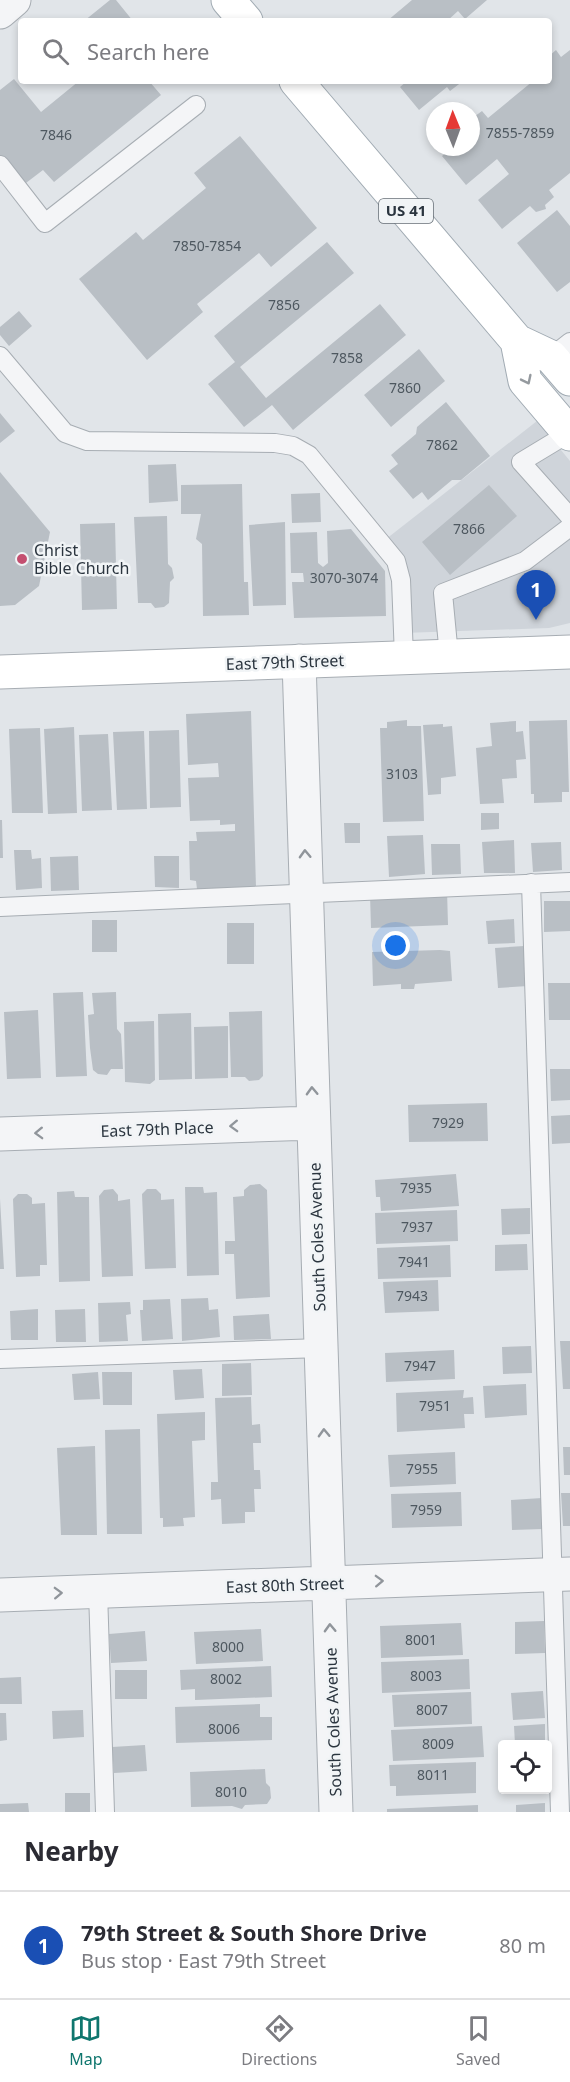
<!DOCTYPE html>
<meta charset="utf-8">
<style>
:root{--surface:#fff;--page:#f7f7f7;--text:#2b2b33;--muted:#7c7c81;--line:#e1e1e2;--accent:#0f766e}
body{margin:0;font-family:"Noto Sans",sans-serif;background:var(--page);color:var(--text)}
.controls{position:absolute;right:18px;bottom:18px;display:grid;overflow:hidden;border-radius:6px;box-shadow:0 3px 9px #0003}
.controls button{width:54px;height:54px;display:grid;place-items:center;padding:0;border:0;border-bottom:2px solid var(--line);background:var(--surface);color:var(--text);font:30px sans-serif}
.compass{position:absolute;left:426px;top:102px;width:54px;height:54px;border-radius:50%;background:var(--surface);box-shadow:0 3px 9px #0003;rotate:359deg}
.you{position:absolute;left:396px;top:946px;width:21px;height:21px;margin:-15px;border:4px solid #fff;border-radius:50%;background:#1a73e8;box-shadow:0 0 0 9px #1a73e833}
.badge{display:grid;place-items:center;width:39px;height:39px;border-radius:50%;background:var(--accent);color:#fff;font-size:20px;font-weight:700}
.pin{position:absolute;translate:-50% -50px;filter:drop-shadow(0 2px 3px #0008)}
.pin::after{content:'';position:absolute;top:32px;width:21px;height:18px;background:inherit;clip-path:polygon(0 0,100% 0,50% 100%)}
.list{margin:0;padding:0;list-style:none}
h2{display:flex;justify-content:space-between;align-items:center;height:78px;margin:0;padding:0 24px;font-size:26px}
h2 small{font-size:20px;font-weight:400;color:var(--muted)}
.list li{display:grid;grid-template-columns:39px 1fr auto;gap:18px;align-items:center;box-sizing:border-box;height:108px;padding:0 24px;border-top:2px solid var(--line)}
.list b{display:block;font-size:22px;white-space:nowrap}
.list p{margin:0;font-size:20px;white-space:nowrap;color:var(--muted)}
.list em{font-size:20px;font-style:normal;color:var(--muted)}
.icon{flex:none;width:33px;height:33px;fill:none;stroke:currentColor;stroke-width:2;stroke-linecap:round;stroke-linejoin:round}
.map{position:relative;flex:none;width:570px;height:1812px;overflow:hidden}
.search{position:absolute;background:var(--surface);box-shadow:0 3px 9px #0003;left:18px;right:18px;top:18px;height:66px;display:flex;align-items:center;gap:15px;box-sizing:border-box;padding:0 21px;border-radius:6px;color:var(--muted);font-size:22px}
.sheet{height:186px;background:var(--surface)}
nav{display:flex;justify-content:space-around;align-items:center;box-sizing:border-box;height:84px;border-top:2px solid var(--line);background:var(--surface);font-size:16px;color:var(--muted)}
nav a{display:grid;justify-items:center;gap:3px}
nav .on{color:var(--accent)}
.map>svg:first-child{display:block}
.built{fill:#cfd4da}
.building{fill:#b9bfc5}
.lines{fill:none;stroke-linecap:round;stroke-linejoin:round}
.service-casing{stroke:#a7adb3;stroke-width:20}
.minor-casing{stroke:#a7adb3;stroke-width:35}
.secondary-casing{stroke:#a7adb3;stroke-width:35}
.primary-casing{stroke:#a1abb3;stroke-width:35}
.service{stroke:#f4f5f7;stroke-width:18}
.minor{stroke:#f4f5f7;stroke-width:33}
.secondary{stroke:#fff;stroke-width:33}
.primary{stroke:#fff;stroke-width:33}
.oneway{stroke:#959a9f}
.oneway2{stroke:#90959b}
.poi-dot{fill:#c44f70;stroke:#f1f4f6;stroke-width:2}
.labels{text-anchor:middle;stroke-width:5;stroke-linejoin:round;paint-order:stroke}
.number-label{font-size:14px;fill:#4e5860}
.shield{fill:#f1f4f6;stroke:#666e76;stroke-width:1.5}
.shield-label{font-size:15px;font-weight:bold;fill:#2b353f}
.poi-label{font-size:16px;fill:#2b353f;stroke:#f1f4f6;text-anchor:start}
.street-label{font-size:16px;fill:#2b353f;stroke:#f1f4f6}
</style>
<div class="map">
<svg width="570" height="1812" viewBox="0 0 570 1812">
<rect width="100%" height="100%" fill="#e1e5e9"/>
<path class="built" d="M537,421L570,461V623L549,628L403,633L401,580L381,543Z"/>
<path class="building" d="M110,0H116L133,21H84Z
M412,0H487L465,19L458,11L447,21H387Z
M556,50L561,57L570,50V173L549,190L554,197L545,205L546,209L536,212L530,206L502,229L478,200L509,174L497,159L466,185L442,156L453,147H471V119L482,111L488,118L533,81H549V56Z
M14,79L41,112L79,81H149L161,95L54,182L43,170L22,186L0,158V90Z
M407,81H463L450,91L447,87L419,110L400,87Z
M240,136L317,228L271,267L259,253L197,304L203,312L147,360L79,279L136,232L143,240L206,188L194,173Z
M557,210L570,226V282L557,292L517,243Z
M327,242L354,273L240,367L266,398L380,304L406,335L293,430L272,405L244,427L208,384L235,362L214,336Z
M19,311L32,326L9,346L0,335V327Z
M419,349L445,381L391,427L364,395Z
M446,402L490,456L461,480H452L428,500L422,492L413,499L389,471L398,464L391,455L416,434L417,427Z
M0,413L15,431L0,443Z
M176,464L178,501L149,503L148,465Z
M0,472L50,532L39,586L15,605L0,606Z
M242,484L244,582H248L249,615L203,616L202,544L196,539L201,514H181V485Z
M489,485L517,516L450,575L422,542Z
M320,493L321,522L292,523L291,494Z
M167,516L168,564L172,568L174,578L170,582L169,603L164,607L155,608L151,603H138L134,517Z
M285,522L286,605L253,606L249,525Z
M115,523L117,609L82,610L80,524Z
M351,529L385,571L386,616L294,618L292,582H304L303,573H291L290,533L317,532L318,563L323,567L328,563L327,531Z
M251,711L256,888L197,889L196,881L190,880L189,841H197L196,832L235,831V824L220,825V820L190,821L188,778L219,777L218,763L188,765L186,714Z
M407,720V726H421L424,821L383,822L380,728H387V722Z
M567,720L569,792H562V802L534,803V794H531L529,721Z
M516,721V732L523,731L526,759L516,760L517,778L502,779L504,803L480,804L476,748L492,746L490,723Z
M443,724V727L452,726L456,776L441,778V794L428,795L423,725Z
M74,727L77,813L48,814L44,729Z
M40,728L43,813H12L9,729Z
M179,730L181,807L150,808L149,731Z
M144,731L147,809L117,810L113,732Z
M108,734L112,810L82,811L79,735Z
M481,813H499V829L481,830Z
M0,820H2L3,858H0Z
M344,823H360V843H345Z
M423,835L425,874L389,877L387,836Z
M514,840L515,873H484L482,842Z
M561,842L562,870L533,872L531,843Z
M431,844H460L461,874L432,875Z
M14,850H31L32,859L41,858L42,888L16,890Z
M78,856L79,890L51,891L50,857Z
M154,856H179V888L155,887Z
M447,890L448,925L371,928L370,894Z
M544,901H570V931L544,932Z
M514,919L515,943L488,944L486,921Z
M92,920H117V952H92Z
M227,923H254V964H227Z
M524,946L528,986L498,988L495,948Z
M440,950L450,951L452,981L415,984L414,989H401V984L373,986L372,952Z
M548,983H570V1020H549Z
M83,992L87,1076L56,1077L53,993Z
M116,992L117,1029L121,1034L123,1069H111L107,1075L98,1074L93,1070L90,1048L88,1015L94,1014L92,993Z
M38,1010L41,1078L7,1079L4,1012Z
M262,1011L263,1076L259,1080L249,1081L245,1077H231L229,1012Z
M191,1013L192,1079L159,1080L158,1014Z
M154,1021L155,1080L150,1084L125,1082L124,1022Z
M228,1026V1078L195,1079L194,1027Z
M550,1069H570V1100L551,1101Z
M487,1103L488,1141L409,1142L408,1105Z
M570,1115V1143L552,1144L551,1116Z
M456,1174L459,1206L381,1211L380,1197H376L375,1180Z
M260,1184L267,1190L270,1297L236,1299L234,1254H225V1241H235L233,1197L244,1196V1190L250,1185Z
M185,1187H203L204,1193L217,1192L219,1275L187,1276Z
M113,1189L118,1195V1201L130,1199L133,1276L102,1277L99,1196L104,1190Z
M147,1189H156L161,1194V1200L174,1199L176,1268L145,1269L142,1194Z
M74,1191L75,1197H89L90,1281L59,1282L57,1192Z
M18,1194H27L32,1198V1204L45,1203L47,1265H40V1276L16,1277L13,1199Z
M0,1199L4,1269H0Z
M530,1208V1234L502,1235L501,1209Z
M457,1210L458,1241L376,1244L375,1213Z
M527,1244L528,1270L495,1271V1245Z
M450,1245L451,1277L378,1279L377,1248Z
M438,1280L439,1311L385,1313L383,1282Z
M208,1298L209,1310L218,1309L220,1337L182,1341L181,1299Z
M170,1299L173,1339L142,1341L140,1310H143V1300Z
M130,1302L131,1314L126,1315L128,1341L99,1342L98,1303Z
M38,1309V1340H11L10,1311Z
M85,1309L86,1342H56L55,1310Z
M269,1314L271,1339L234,1340L233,1316Z
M560,1341H570V1389H563Z
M531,1346L532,1373L503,1374L502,1347Z
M454,1350L455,1379L386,1382L385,1353Z
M251,1363L252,1395L222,1396V1364Z
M202,1369L204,1398L175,1400L173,1370Z
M98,1372L100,1399L74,1400L72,1374Z
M102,1372H132V1405H103Z
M526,1384L527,1415L485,1418L483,1386Z
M464,1390L463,1398L473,1397L474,1414H464L465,1428L397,1432L396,1393Z
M251,1397L252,1425L260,1424L261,1443H253L254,1470H260L261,1489H254L255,1512H245V1523L222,1524L221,1499L211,1500V1482H218L215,1398Z
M205,1412V1440L192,1441L195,1517L183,1518L184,1526L163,1527V1518H160L157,1414Z
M140,1429L142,1534H107L105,1430Z
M95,1446L97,1535H61L57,1448Z
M563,1447H570V1475H564Z
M455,1452L456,1484L390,1487L388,1455Z
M461,1492L462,1526L392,1528L391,1494Z
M561,1493H570V1526H563Z
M542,1498L543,1529L512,1530L511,1500Z
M544,1621L545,1653L515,1654V1622Z
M461,1623L463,1655L381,1658L380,1626Z
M261,1629L263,1661L196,1664L194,1632Z
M145,1631L147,1661L111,1663L109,1634Z
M469,1659L470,1689L382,1693L381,1662Z
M271,1666L272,1697L195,1700V1689L181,1690L180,1670Z
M115,1670H147V1699H115Z
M21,1677L22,1704H0V1678Z
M543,1691L545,1718L513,1720L511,1693Z
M471,1692L472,1724L394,1727L392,1695Z
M260,1704V1717H272V1740L176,1743L175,1707Z
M83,1710L84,1737L53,1739L52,1711Z
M0,1713H6L7,1740L0,1741Z
M545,1724V1744H515L514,1726Z
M482,1726L484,1757L393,1761L391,1730Z
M145,1745L147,1771L114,1773L112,1747Z
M476,1762V1793L396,1796V1786H390L389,1765Z
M265,1769L266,1783L270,1787L271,1798L267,1804L245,1805L242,1809L232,1806L191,1807L190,1772Z
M65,1793H90V1812H65Z
M28,1803L29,1812H0V1804Z
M545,1803V1812H516V1805Z
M478,1805V1812H387V1809Z"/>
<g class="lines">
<defs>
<path id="service" d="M0,165L45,223L196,105
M0,356L65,433L87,441L275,443L293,446L309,455L396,561L401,580L404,657
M551,357L570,342
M569,433L521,462L570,517
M449,656L443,593L525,561L570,527
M531,883L560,1812
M0,907L570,882
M0,1359L321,1348
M98,1591L105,1812"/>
<path id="minor" d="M0,12L14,0
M299,661L336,1812
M0,1134L313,1123
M0,1595L570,1574"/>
<path id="secondary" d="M0,672L570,652"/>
<path id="primary" d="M228,0L246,21
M296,81L517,341L551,357L570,379
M517,341L525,381L570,434"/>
</defs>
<use href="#service" class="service-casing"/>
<use href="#minor" class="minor-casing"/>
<use href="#secondary" class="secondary-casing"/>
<use href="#primary" class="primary-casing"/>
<use href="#service" class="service"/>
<use href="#minor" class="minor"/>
<use href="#secondary" class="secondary"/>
<use href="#primary" class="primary"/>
</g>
<defs><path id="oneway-chevron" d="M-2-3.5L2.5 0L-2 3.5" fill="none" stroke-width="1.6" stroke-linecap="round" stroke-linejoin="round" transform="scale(1.5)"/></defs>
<use class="oneway" href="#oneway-chevron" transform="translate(527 380) rotate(64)"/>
<g class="oneway2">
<use href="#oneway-chevron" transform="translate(305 854) rotate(-92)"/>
<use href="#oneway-chevron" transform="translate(312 1091) rotate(-92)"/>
<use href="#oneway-chevron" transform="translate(234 1126) rotate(178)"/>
<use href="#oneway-chevron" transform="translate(39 1133) rotate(178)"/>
<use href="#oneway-chevron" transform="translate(324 1433) rotate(-92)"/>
<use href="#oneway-chevron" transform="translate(379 1581) rotate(-2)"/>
<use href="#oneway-chevron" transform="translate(58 1593) rotate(-2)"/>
<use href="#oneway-chevron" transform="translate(330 1628) rotate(-92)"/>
</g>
<circle class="poi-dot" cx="22" cy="559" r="6"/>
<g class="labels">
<g class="number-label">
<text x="520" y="138">7855-7859</text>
<text x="56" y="140">7846</text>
<text x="207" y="251">7850-7854</text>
<text x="284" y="310">7856</text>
<text x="347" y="363">7858</text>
<text x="405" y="393">7860</text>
<text x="442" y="450">7862</text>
<text x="469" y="534">7866</text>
<text x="344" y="583">3070-3074</text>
<text x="402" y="779">3103</text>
<text x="448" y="1128">7929</text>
<text x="416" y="1193">7935</text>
<text x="417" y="1232">7937</text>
<text x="414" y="1267">7941</text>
<text x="412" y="1301">7943</text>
<text x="420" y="1371">7947</text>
<text x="435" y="1411">7951</text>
<text x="422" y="1474">7955</text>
<text x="426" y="1515">7959</text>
<text x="421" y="1645">8001</text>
<text x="228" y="1652">8000</text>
<text x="426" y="1681">8003</text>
<text x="226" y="1684">8002</text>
<text x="432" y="1715">8007</text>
<text x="224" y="1734">8006</text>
<text x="438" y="1749">8009</text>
<text x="433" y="1780">8011</text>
<text x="231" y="1797">8010</text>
</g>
<rect class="shield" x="379" y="199" width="54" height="24" rx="4.5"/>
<g class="shield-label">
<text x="406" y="216">US 41</text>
</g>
<g class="poi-label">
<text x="34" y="556">Christ<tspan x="34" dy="18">Bible Church</tspan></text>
</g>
<g class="street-label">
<text transform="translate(285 662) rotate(-2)" y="6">East 79th Street</text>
<text transform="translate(157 1129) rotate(-2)" y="6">East 79th Place</text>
<text transform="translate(317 1237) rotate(-92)" y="6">South Coles Avenue</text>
<text transform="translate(285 1585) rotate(-2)" y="6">East 80th Street</text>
<text transform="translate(333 1722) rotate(-92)" y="6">South Coles Avenue</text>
</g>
</g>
</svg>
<div class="controls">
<button><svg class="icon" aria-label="locate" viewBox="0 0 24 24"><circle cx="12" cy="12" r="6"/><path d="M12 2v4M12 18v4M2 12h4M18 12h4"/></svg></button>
</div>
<svg class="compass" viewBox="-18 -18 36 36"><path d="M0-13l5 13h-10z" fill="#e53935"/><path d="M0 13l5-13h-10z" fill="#7c7c81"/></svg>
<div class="you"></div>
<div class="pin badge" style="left:536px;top:620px;background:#1a4fb4">1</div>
<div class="search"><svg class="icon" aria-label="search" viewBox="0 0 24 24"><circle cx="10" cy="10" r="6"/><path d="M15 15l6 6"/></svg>Search here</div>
</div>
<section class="sheet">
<h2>Nearby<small></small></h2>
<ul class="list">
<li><span class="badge" style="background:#1a4fb4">1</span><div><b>79th Street &amp; South Shore Drive</b><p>Bus stop · East 79th Street</p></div><em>80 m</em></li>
</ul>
</section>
<nav>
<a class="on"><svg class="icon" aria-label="map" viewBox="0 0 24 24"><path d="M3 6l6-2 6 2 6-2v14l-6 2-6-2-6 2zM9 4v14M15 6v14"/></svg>Map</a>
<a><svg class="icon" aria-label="directions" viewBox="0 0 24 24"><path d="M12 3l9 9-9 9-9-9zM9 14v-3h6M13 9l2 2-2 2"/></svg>Directions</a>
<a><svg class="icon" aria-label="saved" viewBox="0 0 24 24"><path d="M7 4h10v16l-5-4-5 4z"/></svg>Saved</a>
</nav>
